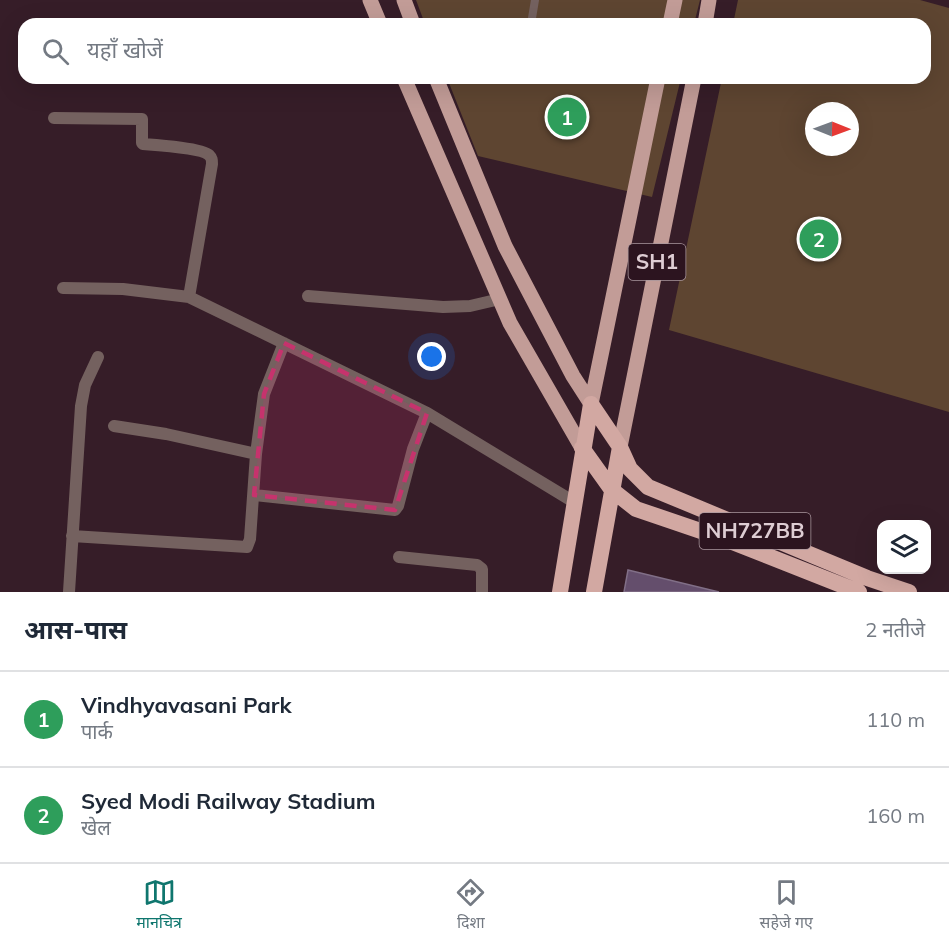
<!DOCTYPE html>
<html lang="hi">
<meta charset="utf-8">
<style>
:root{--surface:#fff;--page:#f2f2f3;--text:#1f2937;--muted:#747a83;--line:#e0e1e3;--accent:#0f766e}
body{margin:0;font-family:Mulish,"Noto Sans Devanagari",sans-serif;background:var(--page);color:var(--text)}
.controls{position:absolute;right:18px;bottom:18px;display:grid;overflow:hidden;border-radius:12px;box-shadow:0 6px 24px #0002}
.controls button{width:54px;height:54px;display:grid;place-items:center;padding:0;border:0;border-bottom:2px solid var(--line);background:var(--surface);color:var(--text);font:30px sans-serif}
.compass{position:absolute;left:805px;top:102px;width:54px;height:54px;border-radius:50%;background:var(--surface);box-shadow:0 6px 24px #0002;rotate:91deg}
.you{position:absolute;left:432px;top:357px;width:21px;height:21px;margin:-15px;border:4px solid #fff;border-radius:50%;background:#1a73e8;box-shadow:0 0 0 9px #1a73e833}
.badge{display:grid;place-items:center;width:39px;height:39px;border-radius:50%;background:var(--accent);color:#fff;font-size:20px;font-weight:700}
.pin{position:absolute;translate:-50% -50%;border:3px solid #fff;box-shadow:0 2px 6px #0006}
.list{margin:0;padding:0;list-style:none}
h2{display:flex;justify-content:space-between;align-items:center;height:78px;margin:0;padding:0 24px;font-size:26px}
h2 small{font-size:20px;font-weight:400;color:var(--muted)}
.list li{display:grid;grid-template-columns:39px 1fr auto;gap:18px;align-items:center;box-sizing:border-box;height:96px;padding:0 24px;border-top:2px solid var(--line)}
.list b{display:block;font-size:22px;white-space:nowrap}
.list p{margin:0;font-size:20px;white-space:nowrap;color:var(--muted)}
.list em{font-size:20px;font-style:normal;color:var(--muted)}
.icon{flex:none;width:33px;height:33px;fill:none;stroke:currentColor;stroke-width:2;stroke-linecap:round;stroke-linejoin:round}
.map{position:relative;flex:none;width:949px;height:592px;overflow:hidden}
.search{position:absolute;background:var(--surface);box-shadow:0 6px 24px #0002;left:18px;right:18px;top:18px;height:66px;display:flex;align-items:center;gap:15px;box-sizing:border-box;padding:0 21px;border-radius:18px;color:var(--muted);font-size:22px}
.sheet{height:270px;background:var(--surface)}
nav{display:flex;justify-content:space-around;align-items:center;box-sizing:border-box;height:84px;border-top:2px solid var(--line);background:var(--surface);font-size:16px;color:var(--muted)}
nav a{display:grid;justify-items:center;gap:3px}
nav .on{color:var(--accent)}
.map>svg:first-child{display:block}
.green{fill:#5e4531;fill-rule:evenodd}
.building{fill:#644e6c;stroke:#816f87;stroke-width:1.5}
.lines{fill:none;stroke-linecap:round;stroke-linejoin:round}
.service{stroke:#74615f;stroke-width:8}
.minor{stroke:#74615f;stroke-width:12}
.primary{stroke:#c29c97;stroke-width:15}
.trunk{stroke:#d2a8a2;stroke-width:16}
.marked{fill:#c6336d;fill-opacity:0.2;stroke:#c6336d;stroke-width:4.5;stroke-dasharray:12 8;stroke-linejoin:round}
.labels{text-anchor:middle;stroke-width:6;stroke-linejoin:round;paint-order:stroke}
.shield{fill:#2c141f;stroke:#a9969d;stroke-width:1.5}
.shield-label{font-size:21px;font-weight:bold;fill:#decdd3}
</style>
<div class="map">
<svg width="949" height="592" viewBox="0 0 949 592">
<rect width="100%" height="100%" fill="#361d28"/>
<path class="green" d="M416,0H700L694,24H425Z
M738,0H920L949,8V412L669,330L722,78H925V24H733ZM814,111H850V147H814Z
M447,78H681L652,197L478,156Z"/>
<path class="building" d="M628,570L719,592H624Z"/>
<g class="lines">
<path class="service" d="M531,24L535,0"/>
<path class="minor" d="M54,118L142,119V143L143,144C156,145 202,148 209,155C212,158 212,160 212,164L189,297
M63,288L123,289L189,297L427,413L574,502
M308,296L443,307L470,306L500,299
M114,426L166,434L256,454
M254,495L395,510L398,506L413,449L427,413
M72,536L247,547L250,539L256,454L264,394L284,343
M399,557L477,565L482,569V592
M69,592L81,406L85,385L98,357"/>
<path class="primary" d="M370,0L380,24
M404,0L413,24
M670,24L675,0
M705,24L709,0
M404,78L510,323L582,448
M436,78L505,246L573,376L591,404
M591,404L658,78
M620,447L694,78"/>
<path class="trunk" d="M591,404L620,447L594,592
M620,447L630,469L648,487L867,578L909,592
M582,448L612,490L636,509L730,541L859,592
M560,592L591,404"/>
</g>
<path class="marked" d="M284,343L427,413L395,510L254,495L264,394Z"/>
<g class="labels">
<g class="shield">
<rect x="628.5" y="244" width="57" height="36" rx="4.5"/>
<rect x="699.5" y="513" width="111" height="36" rx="4.5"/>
</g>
<g class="shield-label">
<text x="657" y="269">SH1</text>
<text x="755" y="538">NH727BB</text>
</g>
</g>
</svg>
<div class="controls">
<button><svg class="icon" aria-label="layers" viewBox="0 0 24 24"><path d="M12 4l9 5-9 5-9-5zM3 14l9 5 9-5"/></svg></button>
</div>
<svg class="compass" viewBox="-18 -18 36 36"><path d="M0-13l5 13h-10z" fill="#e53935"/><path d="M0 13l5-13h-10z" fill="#747a83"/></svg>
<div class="you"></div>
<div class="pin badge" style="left:567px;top:117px;background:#2e9e5b">1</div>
<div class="pin badge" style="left:819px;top:239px;background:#2e9e5b">2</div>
<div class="search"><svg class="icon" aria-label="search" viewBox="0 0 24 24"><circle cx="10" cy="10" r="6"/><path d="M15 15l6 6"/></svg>यहाँ खोजें</div>
</div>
<section class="sheet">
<h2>आस-पास<small>2 नतीजे</small></h2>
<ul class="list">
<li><span class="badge" style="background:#2e9e5b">1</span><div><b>Vindhyavasani Park</b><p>पार्क</p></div><em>110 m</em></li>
<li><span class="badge" style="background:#2e9e5b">2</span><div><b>Syed Modi Railway Stadium</b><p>खेल</p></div><em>160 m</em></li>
</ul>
</section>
<nav>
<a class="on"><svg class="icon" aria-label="map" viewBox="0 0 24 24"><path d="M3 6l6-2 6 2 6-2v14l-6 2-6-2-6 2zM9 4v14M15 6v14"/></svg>मानचित्र</a>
<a><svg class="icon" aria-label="directions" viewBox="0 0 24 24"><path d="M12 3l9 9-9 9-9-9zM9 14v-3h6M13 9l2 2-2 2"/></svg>दिशा</a>
<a><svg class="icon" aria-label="saved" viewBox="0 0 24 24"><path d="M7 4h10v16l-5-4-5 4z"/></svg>सहेजे गए</a>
</nav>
